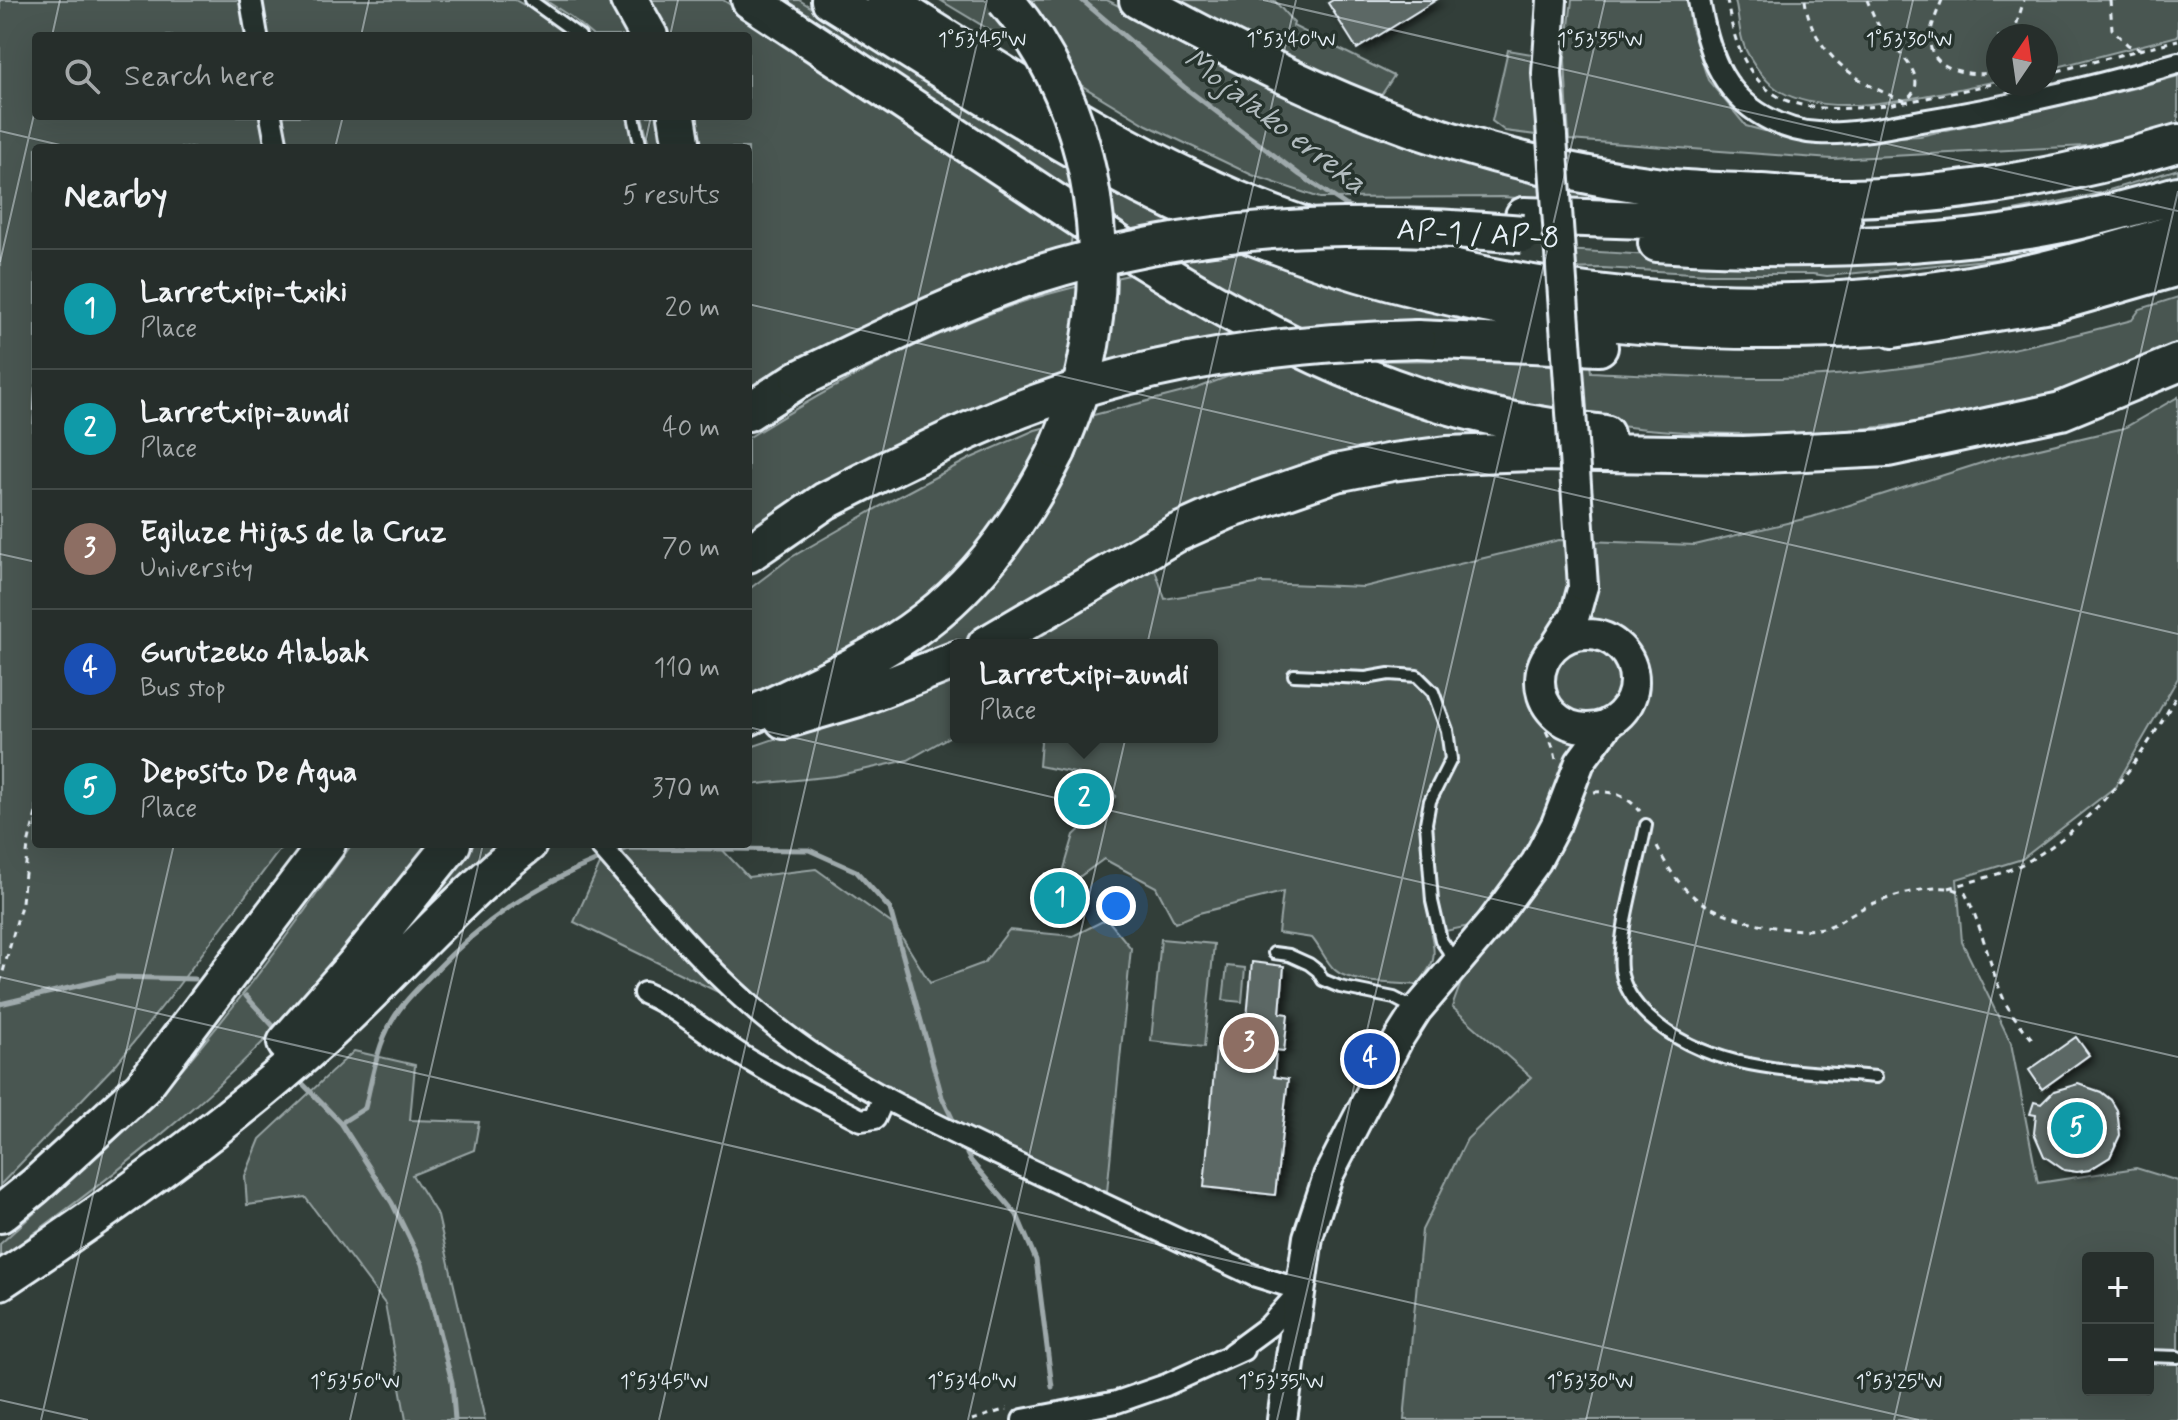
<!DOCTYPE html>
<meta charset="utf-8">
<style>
:root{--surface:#262e2b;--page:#323a37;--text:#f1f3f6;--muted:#a4a8a9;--line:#424a47;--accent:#ffd166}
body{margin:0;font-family:Mynerve,sans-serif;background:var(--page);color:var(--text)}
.controls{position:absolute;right:24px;bottom:24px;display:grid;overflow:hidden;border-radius:8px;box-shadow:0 8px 32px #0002}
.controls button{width:72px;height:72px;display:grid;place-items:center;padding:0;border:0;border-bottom:2px solid var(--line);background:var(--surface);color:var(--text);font:40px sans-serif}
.compass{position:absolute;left:1986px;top:24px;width:72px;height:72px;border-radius:50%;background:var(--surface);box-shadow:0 8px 32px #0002;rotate:13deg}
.you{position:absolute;left:1116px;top:906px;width:28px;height:28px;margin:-20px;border:6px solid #fff;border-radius:50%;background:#1a73e8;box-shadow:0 0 0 12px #1a73e833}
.badge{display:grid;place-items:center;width:52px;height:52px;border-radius:50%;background:var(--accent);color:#fff;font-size:26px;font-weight:700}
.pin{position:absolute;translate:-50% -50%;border:4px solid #fff;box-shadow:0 2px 8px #0006}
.popup{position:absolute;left:950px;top:639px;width:268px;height:104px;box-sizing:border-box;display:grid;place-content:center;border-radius:8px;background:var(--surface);filter:drop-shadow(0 2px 6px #0005);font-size:26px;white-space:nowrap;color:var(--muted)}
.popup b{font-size:30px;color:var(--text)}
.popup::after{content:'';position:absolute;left:50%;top:100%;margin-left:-16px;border:16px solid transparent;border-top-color:var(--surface)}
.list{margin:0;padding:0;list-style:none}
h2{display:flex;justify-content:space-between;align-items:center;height:104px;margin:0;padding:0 32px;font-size:34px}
h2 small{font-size:26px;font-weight:400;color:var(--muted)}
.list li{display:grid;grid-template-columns:52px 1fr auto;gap:24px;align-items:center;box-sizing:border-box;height:120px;padding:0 32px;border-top:2px solid var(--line)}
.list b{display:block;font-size:30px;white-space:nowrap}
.list p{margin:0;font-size:26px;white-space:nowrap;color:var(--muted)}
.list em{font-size:26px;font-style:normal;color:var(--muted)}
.icon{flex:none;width:44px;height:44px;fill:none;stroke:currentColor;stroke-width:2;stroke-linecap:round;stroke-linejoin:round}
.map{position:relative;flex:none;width:2178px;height:1420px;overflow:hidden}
.search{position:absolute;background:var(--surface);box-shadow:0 8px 32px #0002;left:32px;top:32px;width:720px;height:88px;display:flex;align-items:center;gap:20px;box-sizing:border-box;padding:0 28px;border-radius:8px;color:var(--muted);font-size:30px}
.panel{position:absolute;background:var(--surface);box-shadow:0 8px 32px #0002;left:32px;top:144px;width:720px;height:704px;border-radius:8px}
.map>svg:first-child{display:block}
.green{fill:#495651;stroke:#98a4a4;stroke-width:2;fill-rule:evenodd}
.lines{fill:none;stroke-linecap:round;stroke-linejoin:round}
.stream{stroke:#9ea9ab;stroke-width:5}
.building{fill:#5c6865;stroke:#e8f1f8;stroke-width:2;filter:url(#shadow)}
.lane-casing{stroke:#e8f1f8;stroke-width:16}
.street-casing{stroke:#e8f1f8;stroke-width:26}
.secondary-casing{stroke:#e8f1f8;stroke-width:34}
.highway-casing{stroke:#e8f1f8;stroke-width:42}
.path{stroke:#e8f1f8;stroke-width:3;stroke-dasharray:6 6;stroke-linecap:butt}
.lane{stroke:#26332d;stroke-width:10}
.street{stroke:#26332d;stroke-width:20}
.secondary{stroke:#26332d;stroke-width:28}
.highway{stroke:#26332d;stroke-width:36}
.secondary-bridge-casing{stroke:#e8f1f8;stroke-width:34;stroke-linecap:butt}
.highway-bridge-casing{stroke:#e8f1f8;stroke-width:42;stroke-linecap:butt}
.secondary-bridge{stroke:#26332d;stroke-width:28}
.highway-bridge{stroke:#26332d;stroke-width:36}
.ticks{fill:none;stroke:#e8f1f8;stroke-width:2;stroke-opacity:0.45}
.labels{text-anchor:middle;stroke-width:7;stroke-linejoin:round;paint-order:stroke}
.street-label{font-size:30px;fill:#e8f1f8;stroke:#26332d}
.water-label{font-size:32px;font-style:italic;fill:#b1bbbe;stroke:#26332d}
.ticks-label{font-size:20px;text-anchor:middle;fill:#e8f1f8;stroke:#26332d;stroke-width:7;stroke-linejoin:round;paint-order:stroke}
</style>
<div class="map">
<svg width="2178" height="1420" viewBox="0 0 2178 1420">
<defs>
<filter id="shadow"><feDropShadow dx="6" dy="3.5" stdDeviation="4" flood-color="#0009"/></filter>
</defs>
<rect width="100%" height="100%" fill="#323e39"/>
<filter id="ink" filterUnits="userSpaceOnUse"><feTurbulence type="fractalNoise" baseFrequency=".0125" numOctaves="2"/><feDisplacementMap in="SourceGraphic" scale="16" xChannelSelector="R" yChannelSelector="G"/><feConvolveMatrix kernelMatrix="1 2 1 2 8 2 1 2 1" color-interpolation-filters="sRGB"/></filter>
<g filter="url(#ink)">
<path class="green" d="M0,0H515L554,22L571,36H36V116H629L639,148H36V844H284L172,994L117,1063L0,1185Z
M545,0H607L632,36H593L571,17Z
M645,0H723L1073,230L1070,248C1035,259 999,269 964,282C889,311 818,349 748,389V148H696L691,116H748V36H664Z
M764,0H799L1090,179L1532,330L1291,336Z
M940,0H1107L1265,80L1668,198L1626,206L1503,197L1320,198L1252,175L1147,125Z
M1161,0H1274L1294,23L1293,26L1394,76L1378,100Z
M1572,0H1687L1691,28L1708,80L1746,126L1806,142L1920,136L2135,88L2178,76V127L2125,144L1832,159L1569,140L1565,60Z
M1735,0H2178V36L2046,70V36H1998V81C1939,92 1833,123 1780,91C1766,83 1756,68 1748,54C1739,39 1739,17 1735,0Z
M1508,50L1532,54L1536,135L1505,131L1492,121Z
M642,116H662L668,148H650Z
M2178,169V176L2118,193L1989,216L2096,194Z
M2167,216L2086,241L2006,258L1827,276L1813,274H1710L1602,268L1564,269L1565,250L1684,257Z
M1129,275L1238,339L987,404L917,435L830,481L748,533V438C829,387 914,341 1005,308C1045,293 1087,284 1129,275Z
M2178,297V344C2130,364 2082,386 2031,399C1894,434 1752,443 1611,425C1579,421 1547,418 1516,411C1461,397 1407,378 1354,361L1491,360L1590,364L1591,372C1654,375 1716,379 1779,378C1899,375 2017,351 2132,320L2140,309Z
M1295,365L1384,404L1515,440L1370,452L959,645L840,692L990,572L965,558C911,625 825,663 748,697V590L790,558L879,507L969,459L1035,430L1195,389L1232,375Z
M2178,397V678L2115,787L2022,859L1957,879L1962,942L2011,1043L2038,1183L2136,1168L2178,1181V1420H1404L1422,1230L1467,1139L1531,1077L1452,1007L1483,923L1431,934C1437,959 1434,963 1418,985C1398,983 1350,984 1335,970C1326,962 1320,947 1312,938L1278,933L1283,892L1199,913L1175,923L1156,887L1104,859L1075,880L1063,872L1074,835L1116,796L1095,777L1039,766L1041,742L1039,737H1212V645H1009L1153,564L1165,599L1262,583L1364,587L1559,540L1695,545L1812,517L1997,458L2124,428ZM2088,1258H2148V1390H2088Z
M956,671V733L908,760L835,776L748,785V748L907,694Z
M352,844H434C385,901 339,962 288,1016C202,1108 102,1185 0,1258V1244C57,1192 117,1142 168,1085C235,1009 294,927 352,844Z
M474,844H508L406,938L402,934Z
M609,844H717L748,877L816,869L895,926L930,983L984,963L1009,930L1073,936L1107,919L1131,948L1107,1192L951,1130L753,1009L574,922Z
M1161,939L1214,944L1204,1047L1151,1041Z
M1227,966L1245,968L1242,1002L1223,1000Z
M354,1051L415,1065L410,1120L479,1122L474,1150L412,1175L438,1216L485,1420H406L385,1304L305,1197L247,1205L245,1176L260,1139Z"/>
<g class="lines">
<path class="stream" d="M1082,0L1184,87L1300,175L1358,213
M615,853L629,848L809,850L856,871L890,909L942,1097L952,1118
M246,996L275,1028
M0,1004L116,977L195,979
M303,1084L341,1123L392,1203L422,1264L452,1382L455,1420
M341,1123L365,1108C372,1079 377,1046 392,1021C402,1003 418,988 432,974C483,921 533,886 602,858
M967,1154L971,1161L1017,1215L1036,1260L1052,1387"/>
</g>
<path class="building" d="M1333,0H1436L1357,49L1328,3Z
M35,388H36V441H33Z
M1077,775L1108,800L1090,823L1059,797Z
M1046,874L1086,903L1074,921L1033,893Z
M1252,962L1284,966L1280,1013L1288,1014L1284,1051L1276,1050L1274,1077L1288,1079L1275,1195L1204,1187L1216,1048L1244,1051Z
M2076,1037L2089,1055L2042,1089L2029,1070Z
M2078,1084L2101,1092L2111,1100L2117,1110L2120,1135L2110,1157L2089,1170L2077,1172L2064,1170L2044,1156L2034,1133L2036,1115L2030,1114L2034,1102L2041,1104L2054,1091Z"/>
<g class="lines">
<defs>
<path id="lane" d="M530,0L580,36
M634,116L641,148
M1294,675L1366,678L1389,674L1417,676L1433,692L1447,730L1451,759L1430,801L1426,823L1432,901L1441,940L1455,961
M1646,825C1639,864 1617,934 1621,970C1624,989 1636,1005 1649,1017C1710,1073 1798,1070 1876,1077
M1274,953L1289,955L1309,964L1318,971L1323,980L1340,987L1394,998L1415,1009
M2148,1356L2178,1357"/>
<path id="street" d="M251,0L257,36
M1699,0C1707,48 1720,92 1765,117C1781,126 1800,132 1818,133C1852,135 1888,127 1921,121C2008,107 2094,87 2178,63
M271,116L277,148
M599,844C657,910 715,981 785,1034C854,1087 934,1124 1012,1161C1093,1199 1173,1237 1253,1275L1301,1290L1269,1326L1231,1354
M644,993C676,1007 700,1028 729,1047C770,1075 817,1097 861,1120L875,1118L884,1097
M1023,1420L1117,1402L1166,1385L1243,1350"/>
<path id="secondary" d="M1552,0L1547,73L1552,137
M1540 681a47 47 0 1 1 94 0a47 47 0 1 1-94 0Z
M1555,646L1575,615L1583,586
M1282,1420L1308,1237L1328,1176L1398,1040L1417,1010L1491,923L1536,862L1556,824L1580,762L1609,723"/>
<path id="highway" d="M629,0L649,36
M750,0L1141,259C1253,329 1378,395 1509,420C1540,426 1573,430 1605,434
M830,0C933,64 1034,131 1142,186C1387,311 1645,346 1916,324
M885,0C1014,81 1145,168 1288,220C1526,306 1792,328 2039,271C2086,260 2132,246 2178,232
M1138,0C1214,41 1291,81 1372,113C1456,146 1545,169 1634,183C1676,190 1718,191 1761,193C1790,195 1821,199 1851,198C1962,195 2072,175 2178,143
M677,116L682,148
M1524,216L1678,221H1843
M1657,243C1781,251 1905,249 2029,230C2079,222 2129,208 2178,195
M1893,329L2057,302L2178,267
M1417,339L1599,347
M748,412L799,379
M748,554L825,501L890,468
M986,645L1177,533L1226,511L1336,473L1392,462L1447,455L1533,452L1744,455L1888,448L2061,411L2178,363
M748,717C809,688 873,661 926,620C984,576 1025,515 1057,451
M784,720L858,698L956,660
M286,1043L354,966L452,844
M0,1214L35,1186L142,1088L327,844
M0,1281C113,1206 225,1127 325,1036C394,973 454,901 528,844"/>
</defs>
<use href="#lane" class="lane-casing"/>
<use href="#street" class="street-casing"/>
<use href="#secondary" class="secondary-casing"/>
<use href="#highway" class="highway-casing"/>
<path class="path" d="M1727,0C1732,33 1742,71 1771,92C1821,129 1940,94 1998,83
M1805,0C1812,53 1857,84 1905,101C1932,81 1902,57 1888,39C1878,28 1873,14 1867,0
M1942,0C1937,13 1929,29 1930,43C1932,72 1977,78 1998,71
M2110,0L2112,29L2128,45L2143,50
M2013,36L2024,0
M2046,74L2178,40
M1533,652C1511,692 1550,721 1556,760
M1594,792C1613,790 1628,797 1640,811
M1657,847C1666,865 1677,883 1693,896C1718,918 1794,937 1827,927C1838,924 1848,915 1859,910C1880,899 1924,886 1948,888C1953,888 1960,892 1965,893C1983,928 1989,966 2005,1002C2012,1016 2025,1030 2035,1043
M1949,888C1976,880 2005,874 2030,860C2096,822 2142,759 2178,693
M0,983L22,902L28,845L36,813
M972,1420L1007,1409"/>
<use href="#lane" class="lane"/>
<use href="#street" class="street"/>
<use href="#secondary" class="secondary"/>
<use href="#highway" class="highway"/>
<defs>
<path id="secondary-bridge" d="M1552,137L1583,586"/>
<path id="highway-bridge" d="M1005,0C1091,100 1114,244 1085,370C1079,398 1068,425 1057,451
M799,379C876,342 951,303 1032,276C1194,224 1355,219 1523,234
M890,468C939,444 989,420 1040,402C1159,359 1291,342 1417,339"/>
</defs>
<use href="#secondary-bridge" class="secondary-bridge-casing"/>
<use href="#highway-bridge" class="highway-bridge-casing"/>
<use href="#secondary-bridge" class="secondary-bridge"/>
<use href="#highway-bridge" class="highway-bridge"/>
</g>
</g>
<path class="ticks" d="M1263,0L2178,211M52,36L60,0M361,36L369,0M670,36L678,0M0,131L73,148M335,148L343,116M644,148L651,116M0,262L36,106M748,304L2178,634M0,554L36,562M748,727L2178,1057M0,977L1919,1420M0,1400L88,1420M41,1420L174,844M350,1420L483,844M659,1420L987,0M968,1420L1296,0M1277,1420L1605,0M1586,1420L1913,0M1894,1420L2178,191"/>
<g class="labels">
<g class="street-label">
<text transform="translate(1478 233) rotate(3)" y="10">AP-1 / AP-8</text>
</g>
<g class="water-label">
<text transform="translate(1276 120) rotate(37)" y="11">Mojalako erreka</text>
</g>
</g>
<g class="ticks-label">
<text x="982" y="46">1°53'45"W</text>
<text x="1291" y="46">1°53'40"W</text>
<text x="1600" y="46">1°53'35"W</text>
<text x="1909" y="46">1°53'30"W</text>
<text x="355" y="1388">1°53'50"W</text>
<text x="664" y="1388">1°53'45"W</text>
<text x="972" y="1388">1°53'40"W</text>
<text x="1281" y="1388">1°53'35"W</text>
<text x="1590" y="1388">1°53'30"W</text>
<text x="1899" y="1388">1°53'25"W</text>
</g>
</svg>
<div class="controls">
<button>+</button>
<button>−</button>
</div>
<svg class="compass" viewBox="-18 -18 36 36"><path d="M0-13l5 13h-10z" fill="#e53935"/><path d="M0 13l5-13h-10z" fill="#a4a8a9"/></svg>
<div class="you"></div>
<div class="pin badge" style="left:1060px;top:898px;background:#0f9aa8">1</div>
<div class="pin badge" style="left:1084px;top:799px;background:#0f9aa8">2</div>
<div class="popup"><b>Larretxipi-aundi</b>Place</div>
<div class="pin badge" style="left:1249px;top:1043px;background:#8d6e63">3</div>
<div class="pin badge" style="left:1370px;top:1059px;background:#1a4fb4">4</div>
<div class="pin badge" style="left:2077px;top:1128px;background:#0f9aa8">5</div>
<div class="search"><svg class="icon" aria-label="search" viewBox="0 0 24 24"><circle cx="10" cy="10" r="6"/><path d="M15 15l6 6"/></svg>Search here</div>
<section class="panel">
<h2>Nearby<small>5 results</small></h2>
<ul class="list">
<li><span class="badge" style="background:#0f9aa8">1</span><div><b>Larretxipi-txiki</b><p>Place</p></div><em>20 m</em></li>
<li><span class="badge" style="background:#0f9aa8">2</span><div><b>Larretxipi-aundi</b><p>Place</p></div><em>40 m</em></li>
<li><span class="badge" style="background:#8d6e63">3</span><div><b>Egiluze Hijas de la Cruz</b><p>University</p></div><em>70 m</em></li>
<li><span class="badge" style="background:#1a4fb4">4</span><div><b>Gurutzeko Alabak</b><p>Bus stop</p></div><em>110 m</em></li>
<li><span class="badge" style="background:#0f9aa8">5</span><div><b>Deposito De Agua</b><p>Place</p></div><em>370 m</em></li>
</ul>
</section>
</div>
